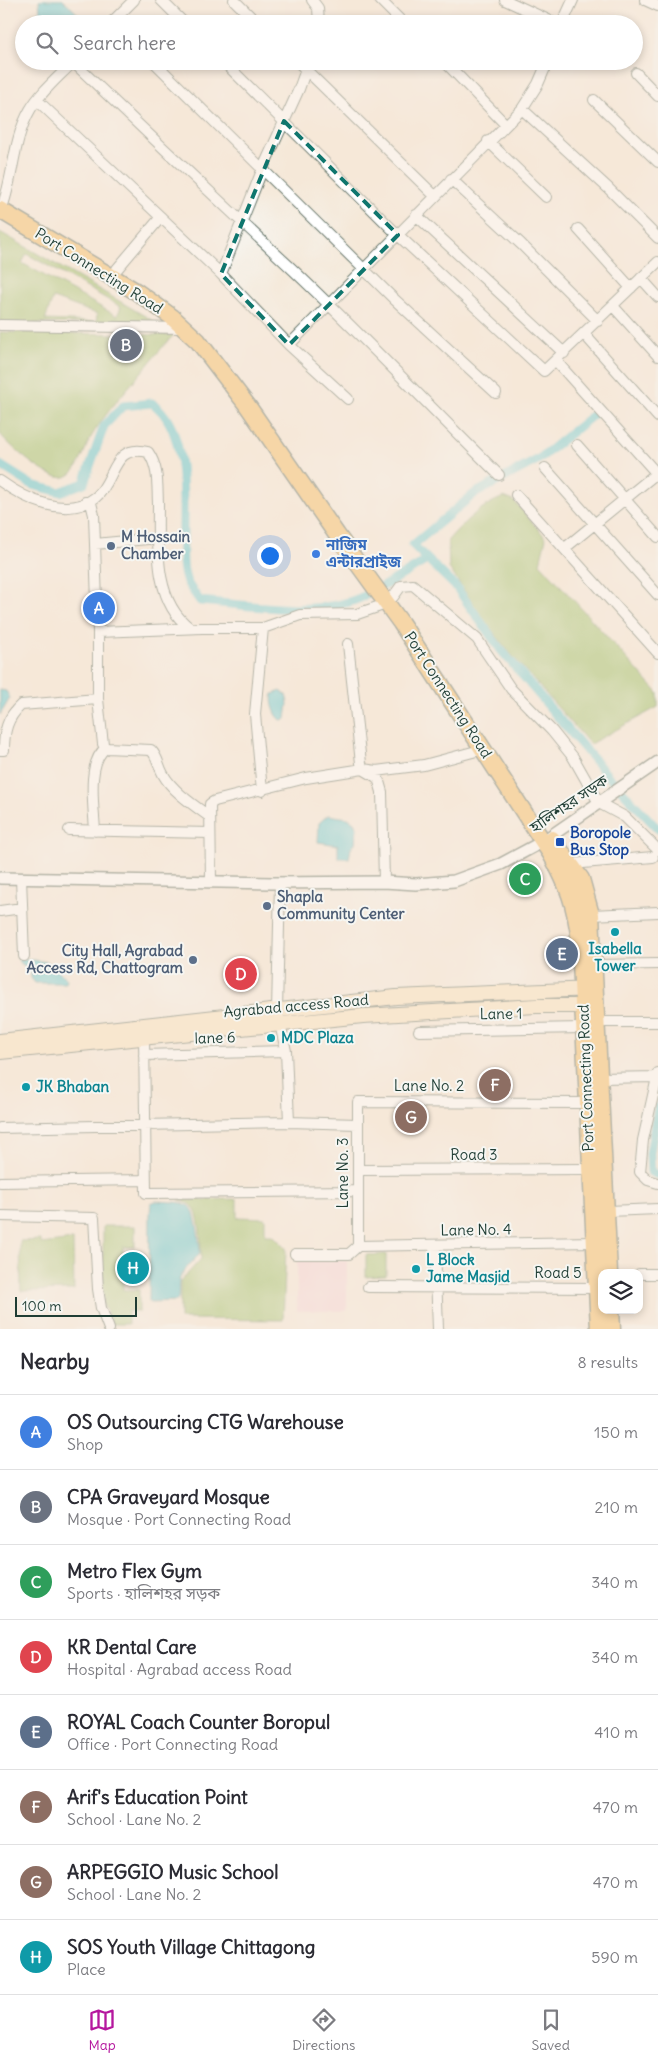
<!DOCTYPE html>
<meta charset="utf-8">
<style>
:root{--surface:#fff;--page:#f7f7f7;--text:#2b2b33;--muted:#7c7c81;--line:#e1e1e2;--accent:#b5179e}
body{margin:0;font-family:Delius,"Noto Sans Bengali",sans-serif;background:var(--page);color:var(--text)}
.controls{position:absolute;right:15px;bottom:15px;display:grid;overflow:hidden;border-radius:10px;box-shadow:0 2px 8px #0003}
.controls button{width:45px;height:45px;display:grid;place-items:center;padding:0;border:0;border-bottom:1px solid var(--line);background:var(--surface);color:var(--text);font:25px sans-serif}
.scale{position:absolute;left:15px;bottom:12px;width:122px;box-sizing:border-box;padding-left:5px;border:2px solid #1f3d34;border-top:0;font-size:14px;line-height:18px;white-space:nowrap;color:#1f3d34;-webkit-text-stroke:4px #f6f6f2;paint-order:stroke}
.you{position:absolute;left:269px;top:555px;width:18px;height:18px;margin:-12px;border:4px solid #fff;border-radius:50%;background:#1a73e8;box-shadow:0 0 0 8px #1a73e833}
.badge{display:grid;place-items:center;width:32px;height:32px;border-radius:50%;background:var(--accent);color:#fff;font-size:16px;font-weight:700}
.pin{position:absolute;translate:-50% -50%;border:2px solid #fff;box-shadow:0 1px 5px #0006}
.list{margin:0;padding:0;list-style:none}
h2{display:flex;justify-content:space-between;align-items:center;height:65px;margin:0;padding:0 20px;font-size:21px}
h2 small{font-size:16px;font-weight:400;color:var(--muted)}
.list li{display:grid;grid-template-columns:32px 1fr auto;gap:15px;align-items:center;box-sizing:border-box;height:75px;padding:0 20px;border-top:1px solid var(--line)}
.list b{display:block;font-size:19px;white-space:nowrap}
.list p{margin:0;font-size:16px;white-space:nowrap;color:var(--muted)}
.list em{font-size:16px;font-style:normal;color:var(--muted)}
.icon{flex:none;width:28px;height:28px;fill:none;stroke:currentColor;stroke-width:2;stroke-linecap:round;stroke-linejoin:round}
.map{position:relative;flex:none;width:658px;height:1329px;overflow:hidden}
.search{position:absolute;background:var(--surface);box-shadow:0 2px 8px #0003;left:15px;right:15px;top:15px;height:55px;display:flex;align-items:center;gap:12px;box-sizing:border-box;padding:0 18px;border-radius:28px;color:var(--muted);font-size:19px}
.sheet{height:665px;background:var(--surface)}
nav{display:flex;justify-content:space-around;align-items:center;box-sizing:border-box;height:70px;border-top:1px solid var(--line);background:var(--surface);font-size:14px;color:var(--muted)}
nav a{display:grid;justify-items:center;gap:2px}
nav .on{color:var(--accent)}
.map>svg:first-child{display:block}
.built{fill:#f7cfd5}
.green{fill:#9ec26c;stroke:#5e8050;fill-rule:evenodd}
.water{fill:#5ac7d1;stroke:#3c8282}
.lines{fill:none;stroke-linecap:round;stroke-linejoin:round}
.canal{stroke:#5ac7d1;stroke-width:9}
.minor-casing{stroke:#6a796d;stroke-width:12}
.tertiary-casing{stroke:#6a796d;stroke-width:14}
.secondary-casing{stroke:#6a796d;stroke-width:16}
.trunk-casing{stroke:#6a796d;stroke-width:19}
.minor{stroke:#fff;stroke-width:10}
.tertiary{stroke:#fff;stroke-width:11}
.secondary{stroke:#fbe6c4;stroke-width:14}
.trunk{stroke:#f6c06b;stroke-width:16}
.marked{fill:none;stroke:#0f766e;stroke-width:4;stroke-dasharray:10 6;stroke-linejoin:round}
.service-dot{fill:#5c6f8a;stroke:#f6f6f2;stroke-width:2}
.shop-dot{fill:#3f7fe0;stroke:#f6f6f2;stroke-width:2}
.transit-dot{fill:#1a4fb4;stroke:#f6f6f2;stroke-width:2}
.culture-dot{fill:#0f9aa8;stroke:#f6f6f2;stroke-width:2}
.labels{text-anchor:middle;stroke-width:4;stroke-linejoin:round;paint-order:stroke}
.street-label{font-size:15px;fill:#1f3d34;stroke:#f6f6f2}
.service-label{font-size:15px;font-weight:bold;fill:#4e5e75;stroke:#f6f6f2;text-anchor:start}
.shop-label{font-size:15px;font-weight:bold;fill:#366cbe;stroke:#f6f6f2;text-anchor:start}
.transit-label{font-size:15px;font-weight:bold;fill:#164399;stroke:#f6f6f2;text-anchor:start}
.culture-label{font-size:15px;font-weight:bold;fill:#0d838f;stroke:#f6f6f2;text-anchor:start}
</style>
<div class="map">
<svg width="658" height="1329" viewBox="0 0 658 1329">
<rect width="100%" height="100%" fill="#f6f6f2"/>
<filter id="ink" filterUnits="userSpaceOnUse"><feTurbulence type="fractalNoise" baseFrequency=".02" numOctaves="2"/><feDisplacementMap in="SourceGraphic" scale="10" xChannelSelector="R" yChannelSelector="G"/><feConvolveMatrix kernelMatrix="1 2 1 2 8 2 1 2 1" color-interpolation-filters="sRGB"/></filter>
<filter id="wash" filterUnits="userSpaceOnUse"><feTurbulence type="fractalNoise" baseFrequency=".0096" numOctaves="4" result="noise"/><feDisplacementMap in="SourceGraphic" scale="20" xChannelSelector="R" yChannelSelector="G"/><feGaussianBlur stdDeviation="1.12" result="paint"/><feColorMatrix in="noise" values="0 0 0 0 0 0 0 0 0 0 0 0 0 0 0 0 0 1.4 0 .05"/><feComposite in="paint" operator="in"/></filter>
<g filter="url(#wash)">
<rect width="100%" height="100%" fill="#f5e8d8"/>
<path class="built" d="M297,1260L347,1261V1311H297Z"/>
<path class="green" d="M0,232L152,320L156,324L0,323ZM27,254L121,307L117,316L22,263ZM53,298L97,314L96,322L45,320Z
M0,332L174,335C161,347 151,362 139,375C122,395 103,416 90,439C84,450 79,473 65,477C49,482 10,446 0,434Z
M504,497L514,501L546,538L540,563L658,693V707L590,744L509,652L483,619L449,568L448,540C465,521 480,506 504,497Z
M237,1199V1217L265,1218V1235H273L286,1248L283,1320L180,1319V1282L201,1259C201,1247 201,1216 193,1207C189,1202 184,1201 179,1200Z
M103,1226H135V1247H123V1290H139V1311H128V1324H112L103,1304Z
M41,1240V1244L73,1240L74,1290L21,1291L20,1241Z
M386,1254V1276L366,1277V1255Z"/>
<path class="water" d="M39,0H63L89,24H41Z
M0,690L6,691L10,698L0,715Z
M281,691L286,695L288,703L286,719L281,720C275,716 270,701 273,694Z
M328,815L348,818L354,822L357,828L355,843L351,848L349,858H338V845L318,842L319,823Z
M20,958L48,962L67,979L66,983H35L31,978V971L18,961Z
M156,1201C167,1202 178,1201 188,1205C197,1208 199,1242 200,1252C195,1261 184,1268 180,1278C177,1285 180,1294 177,1301L149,1302L150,1213L151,1203Z"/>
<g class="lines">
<path class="canal" d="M593,415L539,459L474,494L413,545L456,587L500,649L607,775L658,829
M0,465L32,485L60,492L84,483L104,426L123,406L152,403C187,426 183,495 183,532C183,548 181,568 187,582C191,589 196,595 200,601C247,605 316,617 360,598C383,588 405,573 427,560
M658,1107L650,1153L651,1172L658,1175"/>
</g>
</g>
<g filter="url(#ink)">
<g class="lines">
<defs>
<path id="minor" d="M161,0L185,24
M234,0L258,24
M312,0L318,8L319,24
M380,0L404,24
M505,0L557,24
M645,0L658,6
M110,24L134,0
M562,24L573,0
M153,61L394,299L496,393
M223,61L398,235L544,371L658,262
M297,61L435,196
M444,61L505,124
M73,62C145,131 217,199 290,267C361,334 429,406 499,475
M636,73L658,96
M37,100L221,274L289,345L348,399
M594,100L658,162
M522,109L608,188L658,238
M488,141L546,197
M451,179L521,244L598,321
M0,213C14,180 12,141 30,110C41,91 60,76 74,61
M416,215L564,353
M578,229L631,288
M117,269L161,217
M221,274L263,168L299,89L309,61
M641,278L658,297
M613,306L658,356
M0,325L184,328
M584,334L658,417
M289,345L522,109L538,84L548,61
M556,361L658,475
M577,445L658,537
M545,468L658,595
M0,481C25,499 67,520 96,497C116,480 112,443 148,452C159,468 157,484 158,503C158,544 153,601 190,628
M516,495L658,653
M85,502L91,503L94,515L98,632V699L103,744L106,748
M95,544L158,538
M565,548L658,472
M393,597L401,586L413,585L477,639L511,689L552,731L573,757L599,803L625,817L658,850
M98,632L202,628H263L300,615L357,614L386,604
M348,644L361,763L363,769L378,778L382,792L384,882
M0,750H4C4,731 7,718 21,705L98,699
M262,791L255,714L263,628
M69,830L210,833
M95,831C94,808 86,762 106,748L151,750C158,757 158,765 163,774C172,791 195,806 210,817
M571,864L653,857
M21,878L24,956
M211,881L210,804L215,801L306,778L363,769L376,771L424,765L484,749
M280,883L277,1010L286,1051L289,1122L358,1124
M0,911L22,908
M591,915L658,912
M594,965L658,964
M596,1022H658
M419,1031L583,1028
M144,1036L146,1193L358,1191
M144,1055L286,1051
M658,1073L643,1140L640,1172L648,1180L658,1183
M599,1078L658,1077
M0,1128L289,1122
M358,1170L590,1169
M0,1182L145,1180
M608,1211L658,1209
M0,1216L94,1218L98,1289L101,1308L109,1329
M358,1246V1102L587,1103
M358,1246L595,1242
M435,1246L438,1329
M295,1254H349L358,1246
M639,1274H658
M368,1287L597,1288"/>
<path id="tertiary" d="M0,878L272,883L384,882L416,884L454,881L501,864L542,842L658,762"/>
<path id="secondary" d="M0,1041L396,997L592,989
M0,1052L363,1016L536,1006H592"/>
<path id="trunk" d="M0,210L137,292L172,317L198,341L247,405L337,535L401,623L551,854C569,887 575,904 580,941L599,1329
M552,839L581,879L591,915L609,1273
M611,1310L612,1329"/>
</defs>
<use href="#minor" class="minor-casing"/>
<use href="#tertiary" class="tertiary-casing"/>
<use href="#secondary" class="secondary-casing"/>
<use href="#trunk" class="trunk-casing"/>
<use href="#minor" class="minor"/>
<use href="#tertiary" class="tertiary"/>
<use href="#secondary" class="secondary"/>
<use href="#trunk" class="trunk"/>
</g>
</g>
<path d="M0 0H658V1329H0ZM284,121L398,235L289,345L221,274Z" fill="#f5e8d8" fill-opacity=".55" fill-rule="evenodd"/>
<path class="marked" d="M284,121L398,235L289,345L221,274Z"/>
<g class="service-dot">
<circle cx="111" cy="546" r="5"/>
<circle cx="267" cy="906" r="5"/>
<circle cx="193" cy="960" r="5"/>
</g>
<circle class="shop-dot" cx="316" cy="554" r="5"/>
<rect class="transit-dot" x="555" y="837" width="10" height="10" rx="2.5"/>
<g class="culture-dot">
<circle cx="615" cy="932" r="5"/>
<circle cx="271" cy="1038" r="5"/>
<circle cx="26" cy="1087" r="5"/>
<circle cx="416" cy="1269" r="5"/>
</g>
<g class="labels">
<g class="street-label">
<text transform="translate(99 271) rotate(32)" y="5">Port Connecting Road</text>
<text transform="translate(448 695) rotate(57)" y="5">Port Connecting Road</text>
<text transform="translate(569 804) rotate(-34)" y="5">হালিশহর সড়ক</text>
<text transform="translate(296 1006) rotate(-5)" y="5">Agrabad access Road</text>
<text transform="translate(501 1014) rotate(-1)" y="5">Lane 1</text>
<text transform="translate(215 1038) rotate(-2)" y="5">lane 6</text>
<text transform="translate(586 1078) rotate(-92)" y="5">Port Connecting Road</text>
<text x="429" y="1091">Lane No. 2</text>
<text x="474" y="1160">Road 3</text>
<text transform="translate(343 1173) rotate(-90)" y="5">Lane No. 3</text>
<text transform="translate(476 1230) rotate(-1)" y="5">Lane No. 4</text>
<text x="558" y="1278">Road 5</text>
</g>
<g class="service-label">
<text x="121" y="542">M Hossain<tspan x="121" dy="17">Chamber</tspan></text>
<text x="277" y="902">Shapla<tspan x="277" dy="17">Community Center</tspan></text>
<text x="183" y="956" text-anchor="end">City Hall, Agrabad<tspan x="183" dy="17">Access Rd, Chattogram</tspan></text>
</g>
<g class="shop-label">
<text x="326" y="550">নাজিম<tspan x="326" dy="17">এন্টারপ্রাইজ</tspan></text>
</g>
<g class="transit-label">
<text x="570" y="838">Boropole<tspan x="570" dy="17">Bus Stop</tspan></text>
</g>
<g class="culture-label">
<text x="615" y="954" text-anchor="middle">Isabella<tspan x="615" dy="17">Tower</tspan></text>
<text x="281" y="1043">MDC Plaza</text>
<text x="36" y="1092">JK Bhaban</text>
<text x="426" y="1265">L Block<tspan x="426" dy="17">Jame Masjid</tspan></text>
</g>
</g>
</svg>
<div class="controls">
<button><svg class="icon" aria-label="layers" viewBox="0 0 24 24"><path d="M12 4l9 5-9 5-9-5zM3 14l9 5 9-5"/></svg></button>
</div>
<div class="scale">100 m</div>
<div class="you"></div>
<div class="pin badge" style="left:99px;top:608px;background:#3f7fe0">A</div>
<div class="pin badge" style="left:126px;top:345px;background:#6b7280">B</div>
<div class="pin badge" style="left:525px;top:879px;background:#2e9e5b">C</div>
<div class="pin badge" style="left:241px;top:974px;background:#e0444e">D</div>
<div class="pin badge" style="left:562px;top:954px;background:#5c6f8a">E</div>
<div class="pin badge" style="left:495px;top:1085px;background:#8d6e63">F</div>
<div class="pin badge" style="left:411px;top:1117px;background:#8d6e63">G</div>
<div class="pin badge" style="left:133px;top:1268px;background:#0f9aa8">H</div>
<div class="search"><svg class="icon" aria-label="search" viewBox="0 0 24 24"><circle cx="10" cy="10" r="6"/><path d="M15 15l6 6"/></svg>Search here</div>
</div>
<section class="sheet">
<h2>Nearby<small>8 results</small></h2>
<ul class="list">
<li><span class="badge" style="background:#3f7fe0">A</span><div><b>OS Outsourcing CTG Warehouse</b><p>Shop</p></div><em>150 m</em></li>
<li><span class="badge" style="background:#6b7280">B</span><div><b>CPA Graveyard Mosque</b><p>Mosque · Port Connecting Road</p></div><em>210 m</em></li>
<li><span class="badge" style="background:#2e9e5b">C</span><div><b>Metro Flex Gym</b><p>Sports · হালিশহর সড়ক</p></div><em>340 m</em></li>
<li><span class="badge" style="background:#e0444e">D</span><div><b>KR Dental Care</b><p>Hospital · Agrabad access Road</p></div><em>340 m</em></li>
<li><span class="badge" style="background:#5c6f8a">E</span><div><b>ROYAL Coach Counter Boropul</b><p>Office · Port Connecting Road</p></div><em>410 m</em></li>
<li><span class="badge" style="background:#8d6e63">F</span><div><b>Arif's Education Point</b><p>School · Lane No. 2</p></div><em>470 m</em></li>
<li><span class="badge" style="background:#8d6e63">G</span><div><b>ARPEGGIO Music School</b><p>School · Lane No. 2</p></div><em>470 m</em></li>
<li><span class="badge" style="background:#0f9aa8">H</span><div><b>SOS Youth Village Chittagong</b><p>Place</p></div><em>590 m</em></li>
</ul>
</section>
<nav>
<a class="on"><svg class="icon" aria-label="map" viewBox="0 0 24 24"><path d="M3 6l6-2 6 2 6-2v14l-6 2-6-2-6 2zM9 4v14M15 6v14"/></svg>Map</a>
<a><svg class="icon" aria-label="directions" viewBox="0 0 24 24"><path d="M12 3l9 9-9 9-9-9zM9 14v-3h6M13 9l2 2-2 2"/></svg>Directions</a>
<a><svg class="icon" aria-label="saved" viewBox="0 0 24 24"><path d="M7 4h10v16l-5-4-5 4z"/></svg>Saved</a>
</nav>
